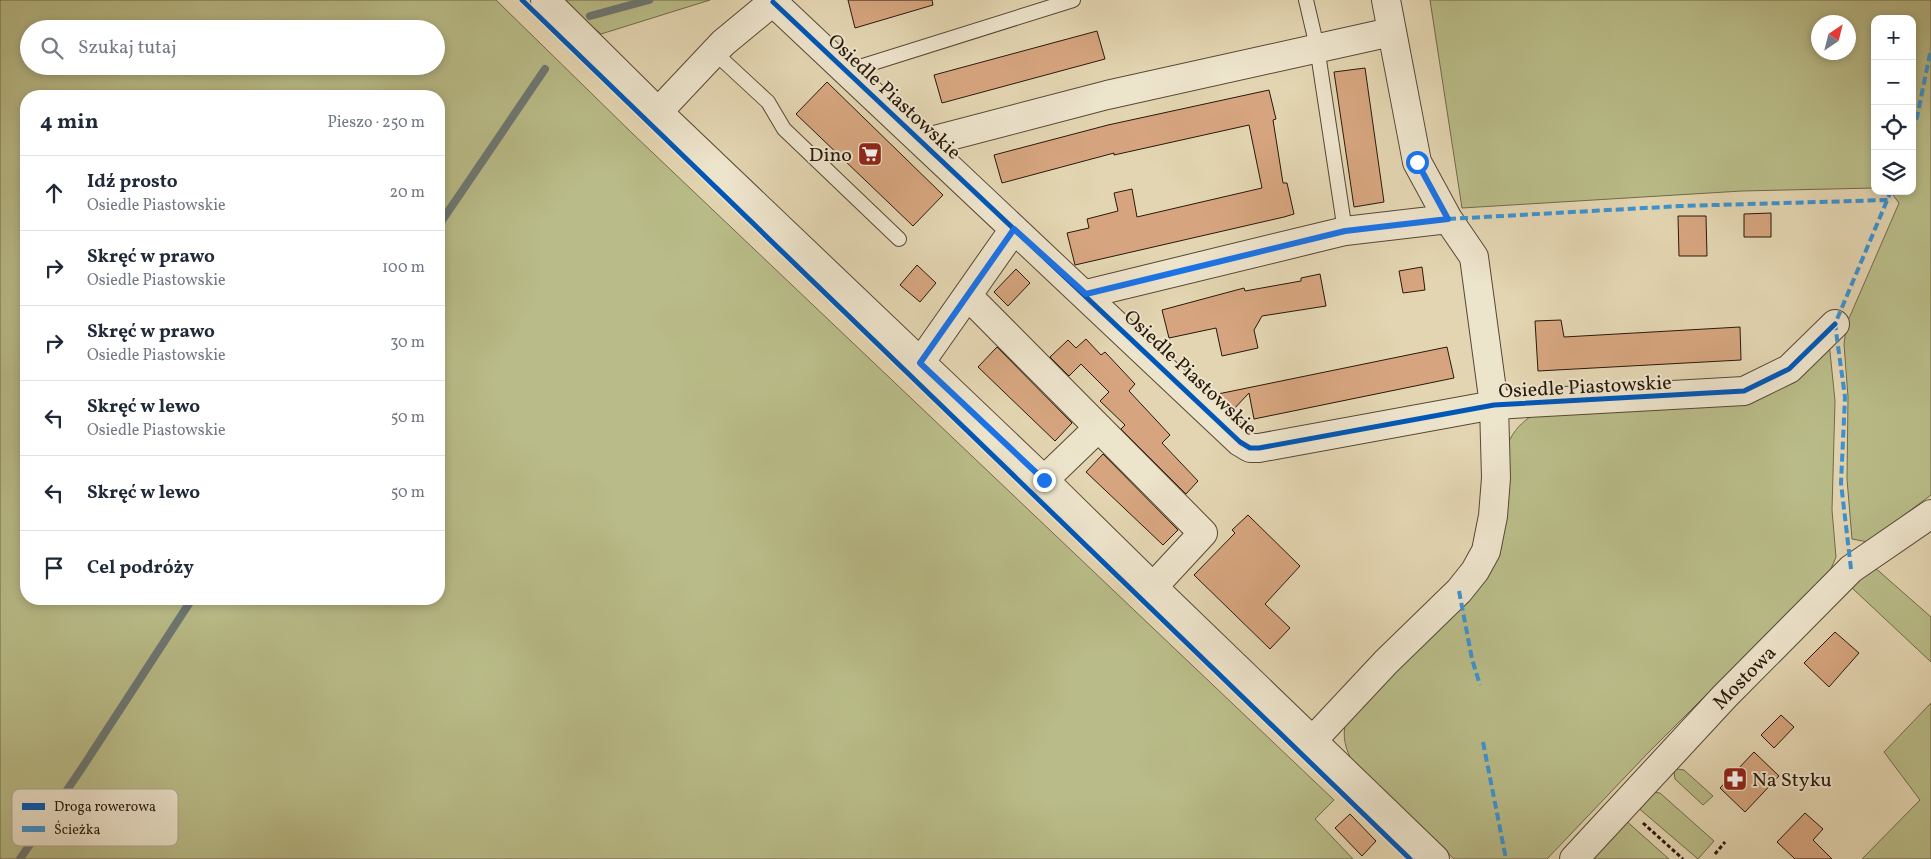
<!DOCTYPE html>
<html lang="pl">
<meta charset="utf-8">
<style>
:root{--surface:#fff;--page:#f6f6f7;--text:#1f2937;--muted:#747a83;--line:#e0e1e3}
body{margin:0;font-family:Vollkorn,serif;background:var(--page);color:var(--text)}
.controls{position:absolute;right:15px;top:15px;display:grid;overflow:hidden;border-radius:10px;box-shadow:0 2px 8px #0003}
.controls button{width:45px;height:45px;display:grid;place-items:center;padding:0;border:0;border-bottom:1px solid var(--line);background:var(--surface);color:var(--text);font:25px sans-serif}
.compass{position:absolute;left:1811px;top:15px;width:45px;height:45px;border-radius:50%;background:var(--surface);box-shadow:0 2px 8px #0003;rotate:35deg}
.stop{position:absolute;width:15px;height:15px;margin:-11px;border:4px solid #1a73e8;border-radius:50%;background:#fff}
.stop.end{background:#1a73e8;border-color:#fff;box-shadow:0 1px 5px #0008}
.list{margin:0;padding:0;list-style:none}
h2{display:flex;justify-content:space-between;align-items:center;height:65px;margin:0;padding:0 20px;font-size:21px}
h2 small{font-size:16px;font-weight:400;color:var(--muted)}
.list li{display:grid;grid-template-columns:32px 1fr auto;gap:15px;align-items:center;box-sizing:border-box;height:75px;padding:0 20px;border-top:1px solid var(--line)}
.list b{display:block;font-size:19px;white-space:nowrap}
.list p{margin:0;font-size:16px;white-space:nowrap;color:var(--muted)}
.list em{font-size:16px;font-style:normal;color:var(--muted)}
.icon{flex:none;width:28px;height:28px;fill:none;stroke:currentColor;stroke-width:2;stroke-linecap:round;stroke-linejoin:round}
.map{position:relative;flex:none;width:1931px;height:859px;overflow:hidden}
.search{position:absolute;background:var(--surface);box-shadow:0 2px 8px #0003;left:20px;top:20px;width:425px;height:55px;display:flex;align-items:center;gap:12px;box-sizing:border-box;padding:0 18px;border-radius:28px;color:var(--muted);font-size:19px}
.panel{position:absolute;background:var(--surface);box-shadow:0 2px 8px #0003;left:20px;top:90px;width:425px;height:515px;border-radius:20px}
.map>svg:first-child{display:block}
.green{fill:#b9bc88;stroke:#716a4a;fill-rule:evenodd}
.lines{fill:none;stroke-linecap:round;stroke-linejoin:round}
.stream{stroke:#6d7773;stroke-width:8}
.building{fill:#d6a57f;stroke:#29190c}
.service-casing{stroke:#584835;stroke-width:16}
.minor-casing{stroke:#584835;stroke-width:30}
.tertiary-casing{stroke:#584835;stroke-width:30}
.path{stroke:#29190c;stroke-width:3;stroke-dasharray:4 2.5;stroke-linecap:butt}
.service{stroke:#ede4cc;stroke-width:14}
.minor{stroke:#ede4cc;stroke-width:28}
.tertiary{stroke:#ede4cc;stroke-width:28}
.quiet{stroke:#3c93d2;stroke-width:4;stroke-dasharray:8 4;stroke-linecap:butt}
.cycleway-casing{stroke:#ede4cc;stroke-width:8}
.cycleway{stroke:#0057b8;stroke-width:5}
.route{stroke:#1a73e8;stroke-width:6}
.labels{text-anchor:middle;stroke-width:4;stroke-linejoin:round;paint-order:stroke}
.street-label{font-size:20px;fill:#29190c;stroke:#ede4cc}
.poi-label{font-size:20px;fill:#29190c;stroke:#ede4cc;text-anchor:end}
.key{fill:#ede4cc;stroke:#b2a792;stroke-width:1}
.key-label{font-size:14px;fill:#29190c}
</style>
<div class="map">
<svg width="1931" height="859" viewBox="0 0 1931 859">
<rect width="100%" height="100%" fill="#e3d5b1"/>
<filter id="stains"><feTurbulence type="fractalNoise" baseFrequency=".004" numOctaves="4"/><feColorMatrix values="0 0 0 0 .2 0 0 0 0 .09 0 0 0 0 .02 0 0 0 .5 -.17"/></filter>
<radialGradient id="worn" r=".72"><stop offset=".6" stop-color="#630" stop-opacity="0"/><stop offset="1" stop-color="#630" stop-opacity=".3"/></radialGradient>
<path class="green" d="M0,0H496L633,134L1334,800L1315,819L1353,859H0ZM29,29H436V66H29ZM26,96H439V599H26Z
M562,0H710L601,34Z
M1430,0H1931V495L1868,542L1852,539L1847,479L1848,397L1844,344L1847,323L1899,203L1890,191H1912V19H1875V188L1742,191L1462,208ZM1818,22H1848V52H1818Z
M1829,342L1835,401L1832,510L1836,557L1830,571L1648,753L1547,859H1454L1353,763C1345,747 1342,738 1346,720L1478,585L1505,449C1515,428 1521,422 1541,410L1758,400L1787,380Z
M1873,566L1931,617V662L1851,587Z
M1931,703V859H1862L1920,800L1884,752Z
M1677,769L1684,770L1713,796L1703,805L1675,779L1674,772Z
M1651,792L1660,793L1714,841L1698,859L1636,806Z
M1624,819L1669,859H1585Z"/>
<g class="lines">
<path class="stream" d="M590,16L649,0
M439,225L545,69
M20,859L82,768L192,599"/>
</g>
<path class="building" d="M848,0H932L933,5L855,28Z
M1097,31L1105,59L942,103L934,75Z
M1365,68L1384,202L1354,207L1334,72Z
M827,82L943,195L913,226L796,114Z
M1269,90L1276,119L1273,120L1283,183H1287L1294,214L1284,217L1075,265L1067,233L1089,228L1087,219L1118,211L1114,193L1132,189L1137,217L1262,188L1249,125L1114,155V153L1002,183L994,155L1108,125Z
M1771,213V237H1744V214Z
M1678,216H1706L1707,256H1679Z
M917,265L936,283L920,302L900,285Z
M1422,267L1425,290L1403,293L1399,271Z
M1016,269L1030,283L1008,306L994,292Z
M1320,274L1326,306L1262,316L1254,330L1258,348L1222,356L1216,328L1169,338L1162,310L1244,288L1245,291L1301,281V278Z
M1561,320L1564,337L1740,327L1741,360L1538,371L1535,321Z
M1086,339L1101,355L1105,352L1135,384L1129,391L1170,435L1162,443L1198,481L1186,494L1121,429L1125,425L1100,401L1109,392L1081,364L1069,376L1050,357L1068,340L1076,348Z
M997,347L1072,423L1055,441L978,367Z
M1447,347L1454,378L1254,419L1249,393L1231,412L1213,395Z
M1103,454L1178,530L1163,545L1086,472Z
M1248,515L1300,566L1265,604L1290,628L1270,649L1194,575L1235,533L1232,530Z
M1835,632L1859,653L1829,687L1804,663Z
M1781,715L1794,727L1774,748L1761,735Z
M1754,752L1779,776L1745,812L1720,788Z
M1805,813L1823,829L1813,840L1832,859H1795L1777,842Z
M1350,814L1376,841L1362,856L1335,828Z"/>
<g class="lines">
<defs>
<path id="service" d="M1306,0L1317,47L1345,231
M714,52L768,102L784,129L899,239
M847,71L1073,0"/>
<path id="minor" d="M773,2L1240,442L1250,448H1259L1494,405L1744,391L1789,369L1835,324
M658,112L723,43L775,0
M923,143L1107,95L1391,32
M1086,294L1345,231L1448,219
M968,296L1203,533L1153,587
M920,363L1014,229
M1044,480L1098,428
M1313,740L1386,662L1459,591L1475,571L1486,551L1493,516L1496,478L1494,405L1474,257L1448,219L1417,162L1386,0"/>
<g id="tertiary">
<path d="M545,0L658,112L1044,480L1153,587L1435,859"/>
<path id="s1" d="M1574,859L1725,696L1851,569L1931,514"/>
</g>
</defs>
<use href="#service" class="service-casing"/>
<use href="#minor" class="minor-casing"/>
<use href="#tertiary" class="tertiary-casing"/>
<path class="path" d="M1643,823L1683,859
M1715,854L1725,842"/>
<use href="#service" class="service"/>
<use href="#minor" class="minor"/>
<use href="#tertiary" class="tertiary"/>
<path class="quiet" d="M1912,131L1917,117L1931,49
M1448,219L1681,206L1888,200
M1851,569L1841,483L1845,397L1835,324L1891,191
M1459,591L1472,659L1480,685
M1483,742L1506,859"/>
<defs>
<path id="cycleway" d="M522,0L1410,859
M773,2L1240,442L1250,448H1259L1494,405L1744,391L1789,369L1835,324"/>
</defs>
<use href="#cycleway" class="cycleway-casing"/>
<use href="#cycleway" class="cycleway"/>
</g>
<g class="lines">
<path class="route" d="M1044,480L920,363L1014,229L1086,294L1345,231L1448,219L1417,162"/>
</g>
<defs>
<symbol id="supermarket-square" viewBox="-11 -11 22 22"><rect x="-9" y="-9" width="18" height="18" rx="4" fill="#8f2418" stroke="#ede4cc"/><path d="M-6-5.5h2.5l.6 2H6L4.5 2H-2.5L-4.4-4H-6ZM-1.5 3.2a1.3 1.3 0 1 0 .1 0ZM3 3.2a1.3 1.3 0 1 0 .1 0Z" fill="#fff"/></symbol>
<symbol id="pharmacy-square" viewBox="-11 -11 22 22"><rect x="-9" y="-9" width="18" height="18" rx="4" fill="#8f2418" stroke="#ede4cc"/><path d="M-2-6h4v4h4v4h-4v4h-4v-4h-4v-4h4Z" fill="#fff"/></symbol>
</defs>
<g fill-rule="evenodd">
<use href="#supermarket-square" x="856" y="140" width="28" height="28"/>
<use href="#pharmacy-square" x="1721" y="765" width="28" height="28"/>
</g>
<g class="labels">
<g class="street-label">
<text transform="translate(895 96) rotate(43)" y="7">Osiedle Piastowskie</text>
<text transform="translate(1191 372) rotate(43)" y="7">Osiedle Piastowskie</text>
<text transform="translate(1585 386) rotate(-3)" y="7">Osiedle Piastowskie</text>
<text dy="7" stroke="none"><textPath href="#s1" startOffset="249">Mostowa</textPath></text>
</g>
<g class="poi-label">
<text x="852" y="161">Dino</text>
<text x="1752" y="786" text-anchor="start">Na Styku</text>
</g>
</g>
<rect x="12" y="789" width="166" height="57" rx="8" class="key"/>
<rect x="22" y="803" width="23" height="7" fill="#0057b8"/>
<rect x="22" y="826" width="23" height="6" fill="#3c93d2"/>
<g class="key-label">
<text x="54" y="811">Droga rowerowa</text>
<text x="54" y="834">Ścieżka</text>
</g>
<rect width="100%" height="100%" filter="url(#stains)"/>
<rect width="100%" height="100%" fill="url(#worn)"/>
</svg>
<div class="controls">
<button>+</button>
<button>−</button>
<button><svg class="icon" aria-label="locate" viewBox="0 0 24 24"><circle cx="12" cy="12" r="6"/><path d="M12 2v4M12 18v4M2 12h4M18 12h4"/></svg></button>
<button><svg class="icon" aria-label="layers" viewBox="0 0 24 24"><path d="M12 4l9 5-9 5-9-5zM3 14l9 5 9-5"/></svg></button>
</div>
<svg class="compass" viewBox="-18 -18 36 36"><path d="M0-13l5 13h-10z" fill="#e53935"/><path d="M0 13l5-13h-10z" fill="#747a83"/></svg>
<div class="stop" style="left:1417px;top:162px"></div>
<div class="stop end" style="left:1044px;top:480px"></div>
<div class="search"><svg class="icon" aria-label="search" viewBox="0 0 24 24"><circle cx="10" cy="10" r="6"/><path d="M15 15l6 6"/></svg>Szukaj tutaj</div>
<section class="panel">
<h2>4 min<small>Pieszo · 250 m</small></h2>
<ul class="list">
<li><svg class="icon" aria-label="ahead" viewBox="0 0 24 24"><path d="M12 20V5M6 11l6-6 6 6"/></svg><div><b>Idź prosto</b><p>Osiedle Piastowskie</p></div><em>20 m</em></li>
<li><svg class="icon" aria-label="right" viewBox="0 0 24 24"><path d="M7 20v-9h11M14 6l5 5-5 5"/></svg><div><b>Skręć w prawo</b><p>Osiedle Piastowskie</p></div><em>100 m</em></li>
<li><svg class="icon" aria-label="right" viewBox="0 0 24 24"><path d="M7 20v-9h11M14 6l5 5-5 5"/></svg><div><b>Skręć w prawo</b><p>Osiedle Piastowskie</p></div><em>30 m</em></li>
<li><svg class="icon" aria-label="left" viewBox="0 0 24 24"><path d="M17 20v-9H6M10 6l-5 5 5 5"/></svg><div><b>Skręć w lewo</b><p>Osiedle Piastowskie</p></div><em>50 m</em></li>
<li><svg class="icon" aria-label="left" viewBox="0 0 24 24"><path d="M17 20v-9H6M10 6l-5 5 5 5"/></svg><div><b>Skręć w lewo</b></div><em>50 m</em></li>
<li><svg class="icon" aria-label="arrive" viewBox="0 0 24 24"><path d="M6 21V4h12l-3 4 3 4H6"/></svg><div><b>Cel podróży</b></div></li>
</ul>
</section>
</div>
